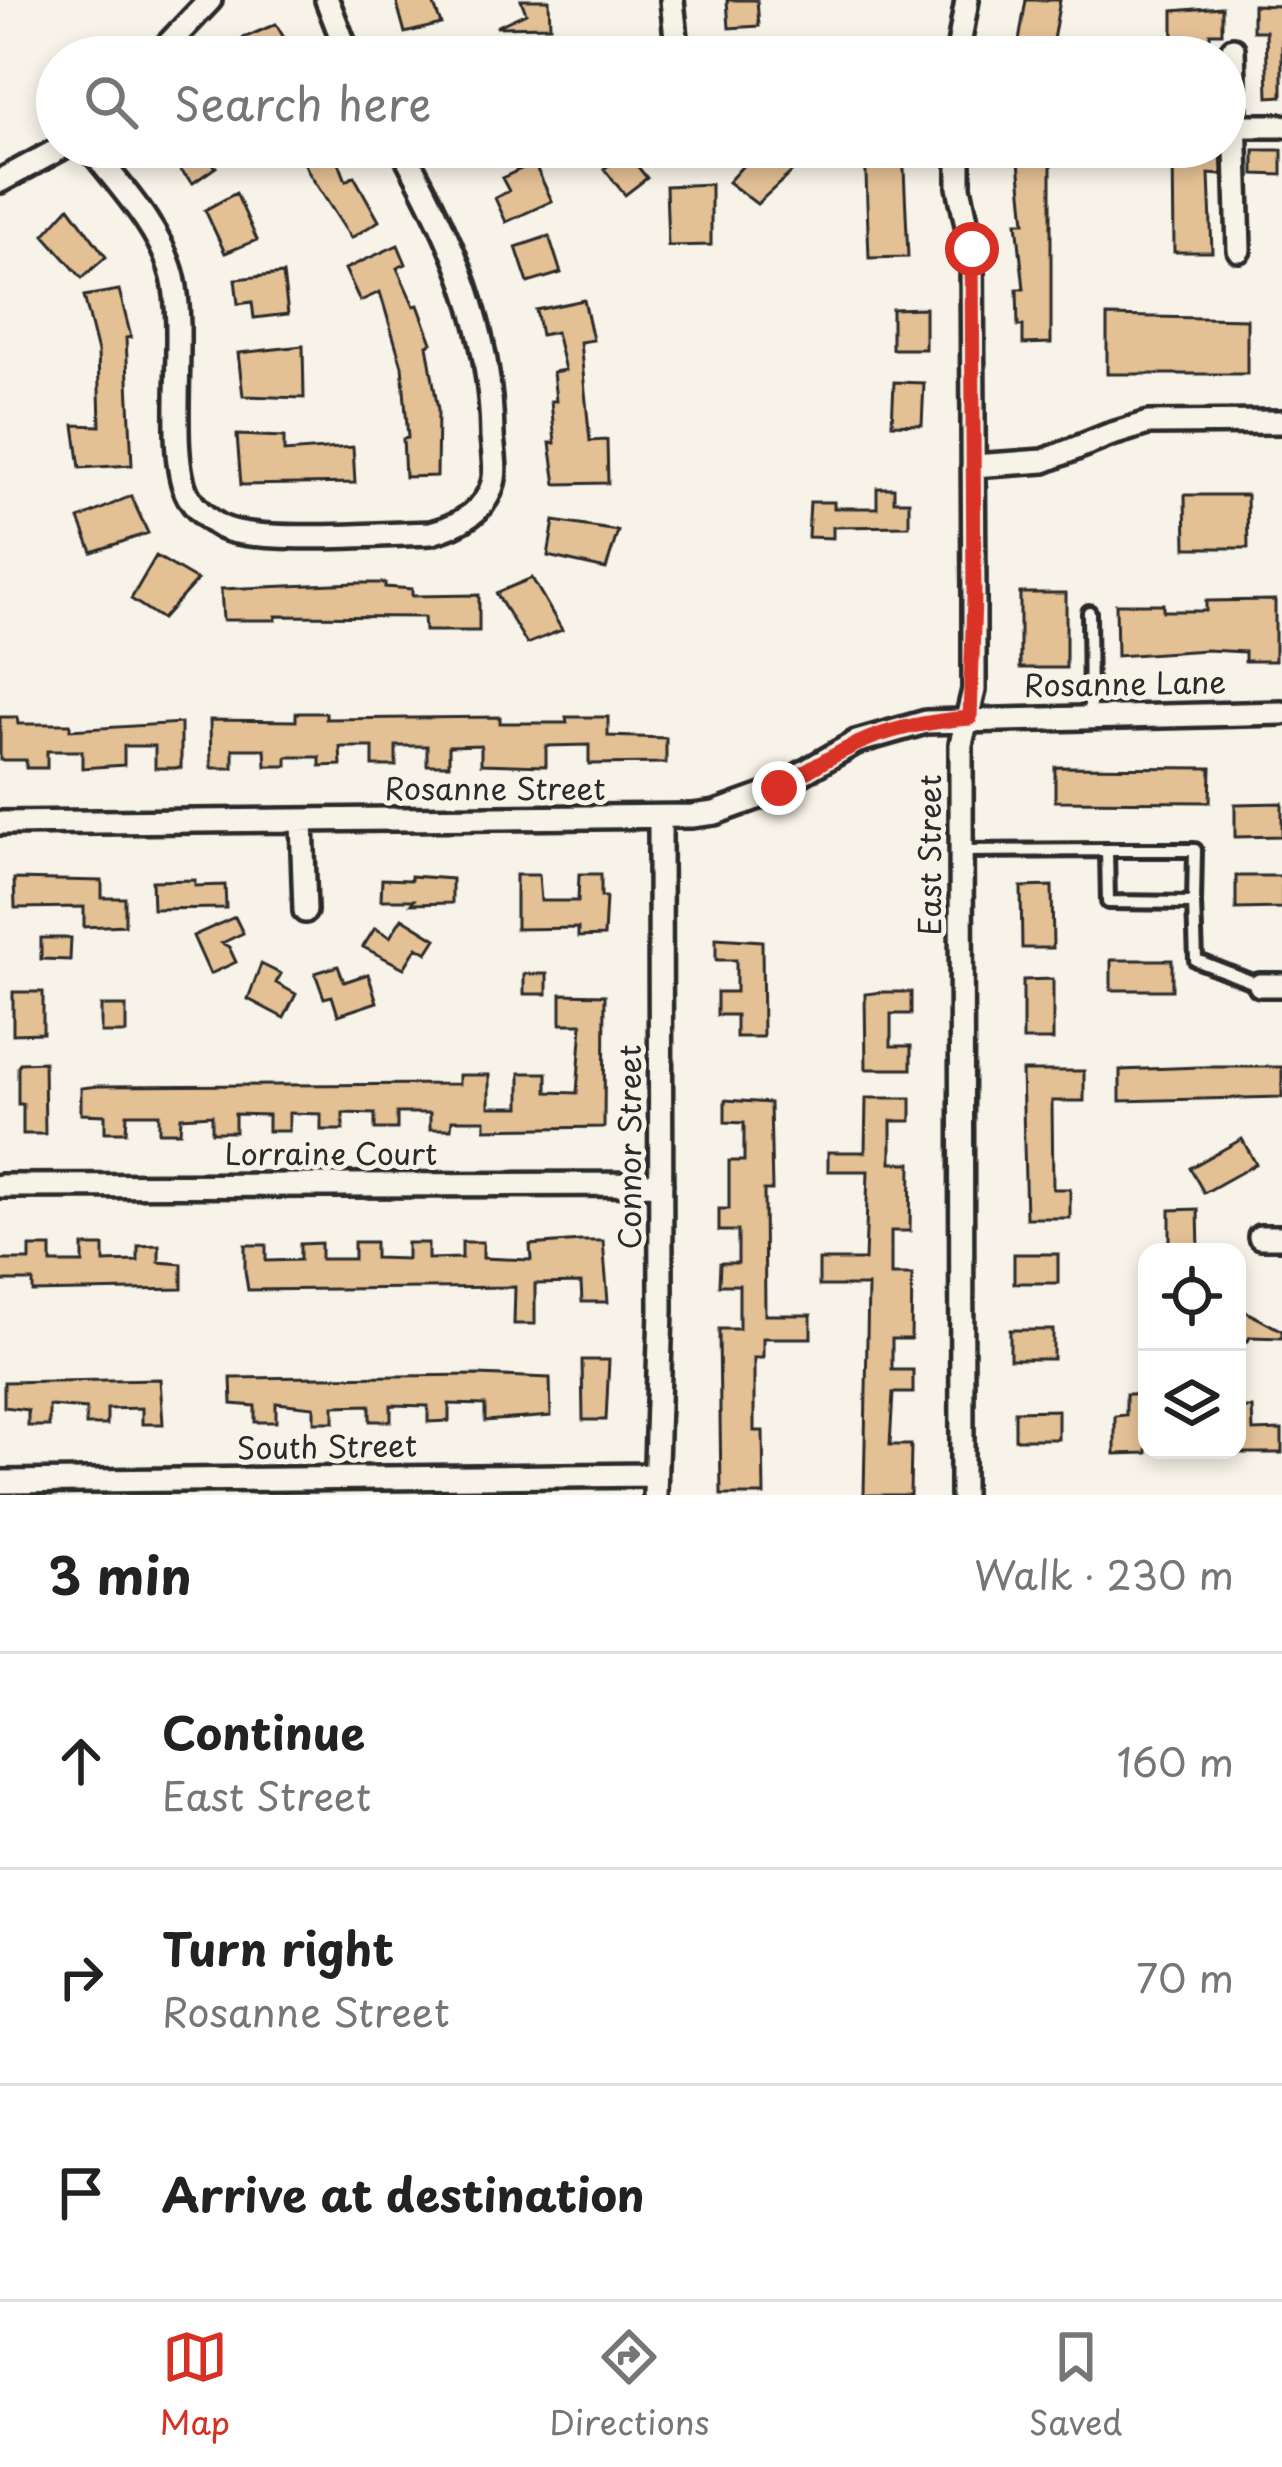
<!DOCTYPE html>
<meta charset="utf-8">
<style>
:root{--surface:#fff;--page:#f6f6f6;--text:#222;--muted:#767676;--line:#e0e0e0;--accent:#d93025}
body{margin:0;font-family:"Playpen Sans",sans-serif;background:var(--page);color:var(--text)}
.controls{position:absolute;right:36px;bottom:36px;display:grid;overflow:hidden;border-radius:24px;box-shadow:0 6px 18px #0003}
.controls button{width:108px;height:108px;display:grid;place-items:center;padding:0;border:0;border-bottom:3px solid var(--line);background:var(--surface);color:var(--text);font:60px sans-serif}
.stop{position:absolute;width:36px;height:36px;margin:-27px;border:9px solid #d93025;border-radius:50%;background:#fff}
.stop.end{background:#d93025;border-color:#fff;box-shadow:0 3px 12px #0008}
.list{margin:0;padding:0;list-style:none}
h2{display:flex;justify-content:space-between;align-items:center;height:156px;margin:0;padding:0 48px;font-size:51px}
h2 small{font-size:39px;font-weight:400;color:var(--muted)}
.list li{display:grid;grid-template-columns:78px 1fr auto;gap:36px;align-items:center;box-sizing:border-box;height:216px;padding:0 48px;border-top:3px solid var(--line)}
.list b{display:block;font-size:45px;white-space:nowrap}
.list p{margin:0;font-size:39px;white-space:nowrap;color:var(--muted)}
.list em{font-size:39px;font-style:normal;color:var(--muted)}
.icon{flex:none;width:66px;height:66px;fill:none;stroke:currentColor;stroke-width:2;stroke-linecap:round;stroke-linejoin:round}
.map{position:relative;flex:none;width:1282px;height:1495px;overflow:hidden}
.search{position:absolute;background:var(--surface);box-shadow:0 6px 18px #0003;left:36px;right:36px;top:36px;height:132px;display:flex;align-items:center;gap:30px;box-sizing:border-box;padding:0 42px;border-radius:66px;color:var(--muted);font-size:45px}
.sheet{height:804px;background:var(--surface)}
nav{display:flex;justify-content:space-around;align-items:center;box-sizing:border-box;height:168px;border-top:3px solid var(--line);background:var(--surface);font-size:33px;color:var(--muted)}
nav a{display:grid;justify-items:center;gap:6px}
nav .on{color:var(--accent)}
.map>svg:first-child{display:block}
.building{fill:#e4c095;stroke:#2b2b2b;stroke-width:3}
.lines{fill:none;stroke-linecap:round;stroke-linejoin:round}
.service-casing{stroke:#2b2b2b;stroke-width:20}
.minor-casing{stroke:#2b2b2b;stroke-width:30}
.service{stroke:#f7f3e8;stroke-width:10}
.minor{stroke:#f7f3e8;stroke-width:21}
.route{stroke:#d93025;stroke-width:15}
.labels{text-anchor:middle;stroke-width:10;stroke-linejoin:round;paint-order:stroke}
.street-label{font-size:30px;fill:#2b2b2b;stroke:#f7f3e8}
</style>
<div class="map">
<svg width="1282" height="1495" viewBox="0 0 1282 1495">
<rect width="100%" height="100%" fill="#f7f3e8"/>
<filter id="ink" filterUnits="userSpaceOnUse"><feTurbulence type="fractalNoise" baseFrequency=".00833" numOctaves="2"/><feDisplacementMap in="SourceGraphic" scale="24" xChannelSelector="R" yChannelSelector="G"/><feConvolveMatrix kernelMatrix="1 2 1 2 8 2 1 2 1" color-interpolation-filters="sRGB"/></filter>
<g filter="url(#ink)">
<path class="building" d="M396,0H432L441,24L405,33Z
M521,0H549L550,26L496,27L526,13Z
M727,0H757L759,26L729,28Z
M1026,0H1060L1050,57L1017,53Z
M1253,5L1282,6V96L1268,97L1266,31H1253Z
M1222,7V33H1210V57H1173V11Z
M276,24L295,57H250L241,39Z
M472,38L482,57H432Z
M157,147H199L216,167L193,183Z
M297,147H333L346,181L354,176L379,221L351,238L309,173Z
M597,147H622L647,178L625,195L604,169L610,164Z
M760,147H778L796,168L757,204L728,182Z
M865,147H903L908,257L869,258Z
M1173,150L1221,151L1222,175L1209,174L1212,252H1174Z
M1254,150H1282V175L1254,174Z
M1018,152H1051V343L1023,344V326H1018L1017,289H1024L1017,222H1025Z
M534,163L552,201L506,222L495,198L509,191L502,178Z
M711,184V245L668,246L666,186Z
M236,193L257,240L225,253L205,210Z
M69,207L106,257L82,278L44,235Z
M549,236L561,273L528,283L516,247Z
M398,245L406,264L397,268L414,306L418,305L432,343L427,345L438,410L437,476L405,477L403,439L408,438L402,366L380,292L360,301L345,269Z
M283,274L288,314L254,318L252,302L238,304L235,279Z
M119,290L131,337L126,338L132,465L80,468L74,425L100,426L98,352L84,296Z
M584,300L593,340L580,342L590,441L607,440L608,483L556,484L550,443H555L551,401H556L553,372L565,370L556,332L541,335L536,310Z
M925,308V349H892V309Z
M1107,316L1247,319V374H1107Z
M303,346L304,398L243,396L238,353Z
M894,382L924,383L922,425L892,424Z
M237,435L284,437V452L353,447L355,483L241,485Z
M877,488H894V501H909V526L833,527V538L808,537L810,502H834V508H877Z
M1185,495H1247L1248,548H1186Z
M131,496L148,533L92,552L79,519Z
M554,521L618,531L606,569L548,556Z
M156,556L197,580L162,619L131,599Z
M532,578L562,630L527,644L496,593Z
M357,583H385V587L412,589V596L479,595V631H425L424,617L276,616V620H223L221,589Z
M1020,593H1066V668H1020Z
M1275,600V661H1245V652L1206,650L1117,656L1116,604H1163V611H1206V601Z
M296,713H326V719L500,717V723H567L566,717H608V736L666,738V763L589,764V745L546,746V766L481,764V745L449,746V765H427V746H396V766H373V747H340L341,765L320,766V757H287V766H266L265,749H233V768H211L210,720L296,721Z
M0,717H17L18,724H70V730L181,723V768H155V746H124V765L82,768V751H47V768H26V760H0Z
M1055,767L1211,768L1210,802L1055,801Z
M1282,803V836L1235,837V804Z
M579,874H601V897H606L604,936L578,937V928L516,929V875H539L541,901H578Z
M411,876L452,879V903L411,904L414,900H381L382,879L411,880Z
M1236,876H1282V908L1236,909Z
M14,879L102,881V898H125V925L84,927V907L15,908Z
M195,880V886L225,885L226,908L153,909L152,881Z
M1052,886L1053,948H1022L1021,887Z
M235,917L243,933L222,943L229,947L236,962L210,974L193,936Z
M402,918L436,939L427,953L417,947L404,968L363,947L375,928L390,937Z
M41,938H71L70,960L41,959Z
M716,938L762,941L763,1037H736V1015H717V992H736V960H716Z
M1111,960H1172V990H1111Z
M261,964L281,974L276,983L296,994L284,1018L248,999Z
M338,966L344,982L368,974L377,1002L338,1015L332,996L324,998L315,973Z
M524,974H547V994H524Z
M1053,979V1040H1023V980Z
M13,992H43V1033L13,1034Z
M883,992H911V1014H891V1046H911V1069H866L865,994Z
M561,994L605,995L604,1127L485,1129V1120H452L451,1129H430V1113H397V1129H375V1114L343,1113V1130H321V1114L289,1113V1131H268V1115L235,1114V1132H212V1115L181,1117L180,1132H159V1114H127L126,1132H105V1115L81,1114V1088L98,1086L459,1084V1075H489V1107H520V1073H547V1092L577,1093L582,1024H561Z
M101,1006H126V1033H101Z
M44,1062L45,1134H23V1104H18V1067L20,1063Z
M1200,1067H1282V1097L1120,1101V1070Z
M1022,1071H1084V1101H1052L1053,1189H1070V1218H1026Z
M866,1098H911V1121H891V1163H911L910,1231H891V1275H912L911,1339H892V1370H913V1393H893L890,1445H911L910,1495H864L868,1286H819V1260H865L868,1171H828V1152H865Z
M725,1100L770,1103L772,1190H764L765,1315H811V1338H763V1358H754V1431H763L764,1495H721L719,1329H739V1285H719L720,1263H738V1231H719V1209H729V1161H744V1123L725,1122Z
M1242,1139L1256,1164L1204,1193L1190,1168Z
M1198,1209L1199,1252H1170V1210Z
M581,1241H603L608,1302H582L581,1283L535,1284V1324H514L515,1287L248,1290L245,1271V1245H266V1261L300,1260V1244L321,1243V1259H354V1242H375V1258L407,1259V1243H428V1259L462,1258V1242H483V1258L531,1260L530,1245Z
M159,1245V1262L182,1264V1289L33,1292V1281H0V1260H30V1247H51V1263H83V1246H104V1262L138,1261V1246Z
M1014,1254H1058V1283H1014Z
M1237,1307L1282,1331V1338L1250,1337L1248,1341L1237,1335Z
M1010,1330H1053V1359H1010Z
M582,1360H609L606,1420H583Z
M478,1375L550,1378L551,1416L485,1421V1405L449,1404V1421L428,1422V1406L391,1405V1421H370V1405L334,1406V1422H314V1407L276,1403V1422H255V1406L232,1404L231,1378Z
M160,1379L163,1424H142V1408L107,1409V1425H86V1409L49,1406V1426H28V1410L4,1407V1382Z
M1126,1394H1147V1453L1115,1454V1416L1126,1415Z
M1237,1408H1252L1253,1431L1282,1430V1453H1237Z
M1058,1410V1439H1015V1411Z"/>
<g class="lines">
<defs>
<path id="service" d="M1089,612L1090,715
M1107,850H1195L1194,903
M961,851L1107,850L1108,902L1194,903L1196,960L1260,985"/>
<path id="minor" d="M327,0L349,57
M672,0L678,57
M1233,49L1239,250
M156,57L210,0
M957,57L967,0
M1225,126H1282
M89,147C119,185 161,229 173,277C187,335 165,454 188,496C195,509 209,520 221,527C255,544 387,534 431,533C457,526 485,513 493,483C497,470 493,450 492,436C491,328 453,240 401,147
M959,147V187L972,249L974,599V690L961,744L962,1495
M0,181L63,147
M973,466L1044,461L1109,435L1148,423L1282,422
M302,821L305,911
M0,823L692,816L715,813L765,795L856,742L926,722L1282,713
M1260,985H1282
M0,1186L661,1184
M1260,1237H1282
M0,1482L654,1475
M655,1495L661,1310L660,818"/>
</defs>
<use href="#service" class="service-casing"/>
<use href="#minor" class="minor-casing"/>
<use href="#service" class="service"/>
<use href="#minor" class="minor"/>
</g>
</g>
<g class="lines" filter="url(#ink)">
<path class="route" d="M779,788C852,744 881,725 970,718L974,599L972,249"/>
</g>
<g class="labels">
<g class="street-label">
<text transform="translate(1125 685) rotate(-1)" y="10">Rosanne Lane</text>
<text x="495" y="800">Rosanne Street</text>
<text transform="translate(931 855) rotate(-90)" y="10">East Street</text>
<text transform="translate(631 1147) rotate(-90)" y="10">Connor Street</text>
<text x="331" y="1165">Lorraine Court</text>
<text transform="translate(327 1448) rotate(-1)" y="10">South Street</text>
</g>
</g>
</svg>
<div class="controls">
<button><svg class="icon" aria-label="locate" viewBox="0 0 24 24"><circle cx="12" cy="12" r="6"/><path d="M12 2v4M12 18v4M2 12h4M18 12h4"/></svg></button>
<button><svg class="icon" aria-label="layers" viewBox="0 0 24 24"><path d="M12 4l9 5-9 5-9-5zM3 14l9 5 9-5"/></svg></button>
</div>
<div class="stop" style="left:972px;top:249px"></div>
<div class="stop end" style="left:779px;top:788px"></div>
<div class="search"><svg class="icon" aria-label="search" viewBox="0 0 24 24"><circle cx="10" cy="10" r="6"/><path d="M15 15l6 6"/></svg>Search here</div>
</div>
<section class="sheet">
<h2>3 min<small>Walk · 230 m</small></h2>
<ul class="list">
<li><svg class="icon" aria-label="ahead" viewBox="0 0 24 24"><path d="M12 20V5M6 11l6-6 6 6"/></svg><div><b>Continue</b><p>East Street</p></div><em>160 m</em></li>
<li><svg class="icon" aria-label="right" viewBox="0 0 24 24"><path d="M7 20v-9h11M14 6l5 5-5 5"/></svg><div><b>Turn right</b><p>Rosanne Street</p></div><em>70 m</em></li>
<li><svg class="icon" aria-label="arrive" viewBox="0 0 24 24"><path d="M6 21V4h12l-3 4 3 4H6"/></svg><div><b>Arrive at destination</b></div></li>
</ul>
</section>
<nav>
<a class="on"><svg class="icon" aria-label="map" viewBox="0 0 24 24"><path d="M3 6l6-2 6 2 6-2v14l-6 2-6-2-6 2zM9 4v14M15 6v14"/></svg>Map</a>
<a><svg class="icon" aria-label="directions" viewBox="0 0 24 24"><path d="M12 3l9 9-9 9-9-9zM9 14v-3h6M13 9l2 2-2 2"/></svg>Directions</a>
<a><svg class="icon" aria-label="saved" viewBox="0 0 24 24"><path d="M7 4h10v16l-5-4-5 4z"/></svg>Saved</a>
</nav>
